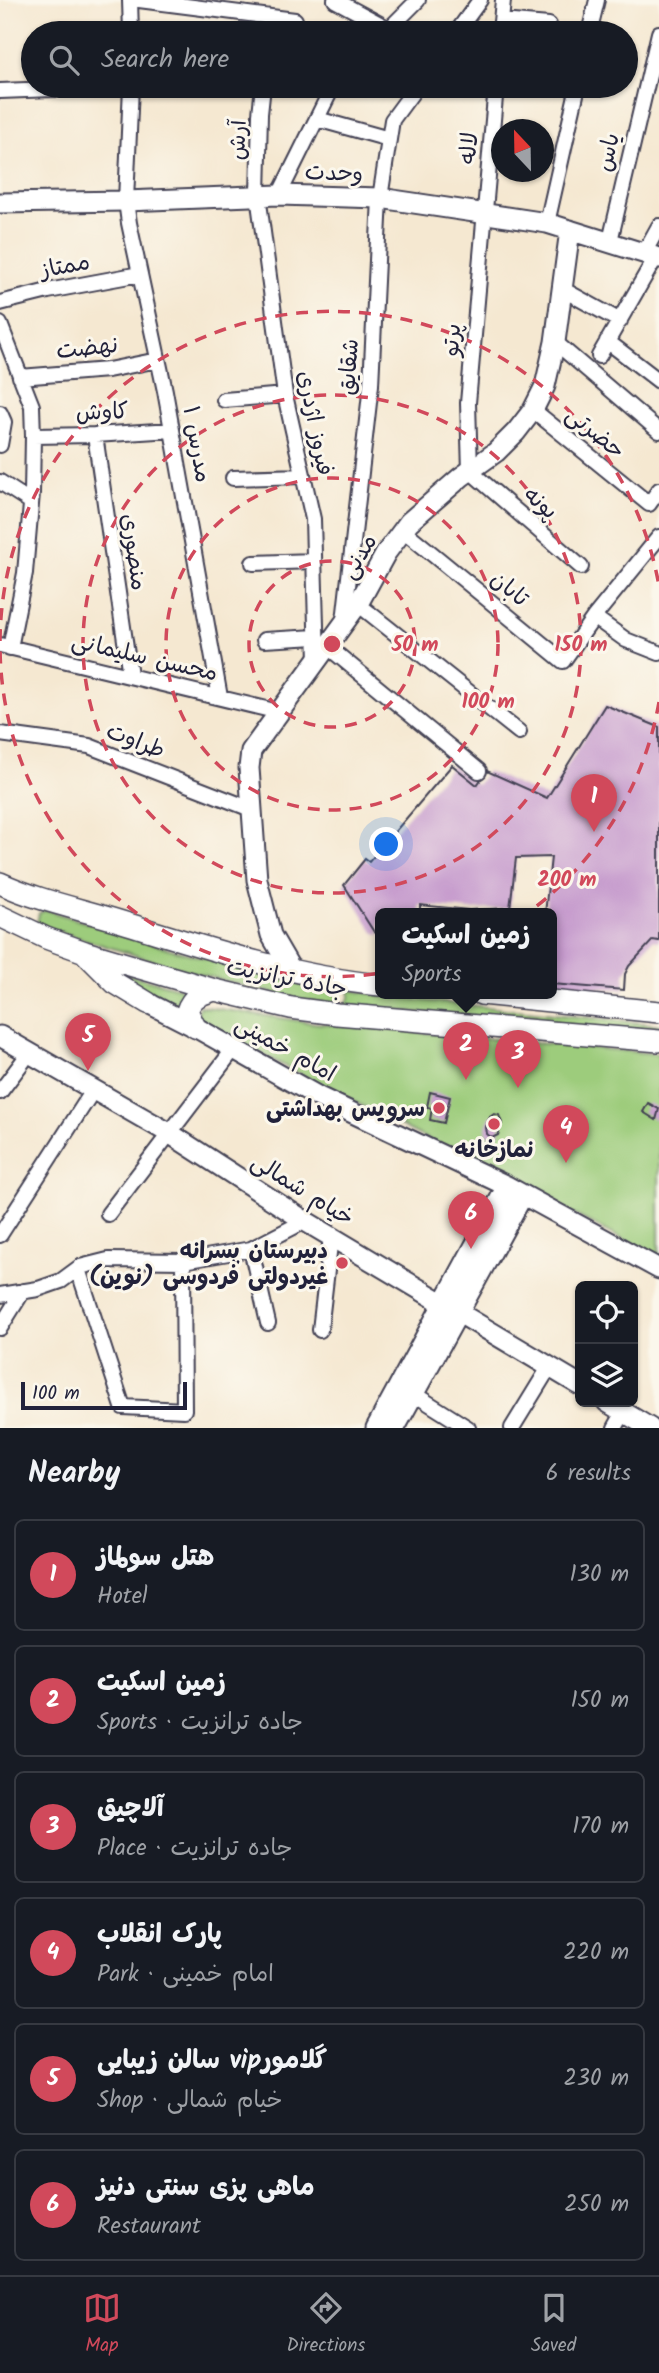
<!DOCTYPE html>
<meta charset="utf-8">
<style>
:root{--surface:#171b24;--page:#242831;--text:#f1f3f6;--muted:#9ea1a6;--line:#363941;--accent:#d1495b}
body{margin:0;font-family:Kalam,"Playpen Sans Arabic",sans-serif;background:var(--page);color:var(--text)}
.controls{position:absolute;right:21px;bottom:21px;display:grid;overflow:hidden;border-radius:10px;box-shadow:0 2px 5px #0004}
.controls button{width:63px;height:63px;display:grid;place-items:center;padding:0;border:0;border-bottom:2px solid var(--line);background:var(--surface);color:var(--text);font:35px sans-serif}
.compass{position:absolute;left:491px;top:119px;width:63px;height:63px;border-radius:50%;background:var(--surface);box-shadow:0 2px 5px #0004;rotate:338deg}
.scale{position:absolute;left:21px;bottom:18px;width:166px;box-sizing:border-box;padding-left:7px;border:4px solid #22223b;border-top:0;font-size:19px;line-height:24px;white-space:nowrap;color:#22223b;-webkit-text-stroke:5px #fbf7ec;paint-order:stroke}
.you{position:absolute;left:387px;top:845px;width:24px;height:24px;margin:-18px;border:5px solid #fff;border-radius:50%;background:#1a73e8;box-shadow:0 0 0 10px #1a73e833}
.badge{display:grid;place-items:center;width:46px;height:46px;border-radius:50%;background:var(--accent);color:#fff;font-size:23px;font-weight:700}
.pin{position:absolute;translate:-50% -58px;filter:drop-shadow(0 2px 4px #0008)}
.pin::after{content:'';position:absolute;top:37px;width:24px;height:21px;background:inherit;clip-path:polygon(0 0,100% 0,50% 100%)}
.popup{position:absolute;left:375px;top:908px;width:182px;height:91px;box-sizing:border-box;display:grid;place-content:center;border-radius:10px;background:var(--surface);filter:drop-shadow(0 2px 5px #0005);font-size:23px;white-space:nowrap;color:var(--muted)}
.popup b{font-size:26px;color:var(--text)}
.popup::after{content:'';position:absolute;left:50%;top:100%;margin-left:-14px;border:14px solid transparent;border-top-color:var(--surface)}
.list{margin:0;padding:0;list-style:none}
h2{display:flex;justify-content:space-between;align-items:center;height:91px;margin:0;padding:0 28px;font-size:30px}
h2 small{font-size:23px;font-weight:400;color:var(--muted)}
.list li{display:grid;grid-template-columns:46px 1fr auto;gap:21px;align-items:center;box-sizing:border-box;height:112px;margin:0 14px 14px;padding:0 14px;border:2px solid var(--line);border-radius:10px}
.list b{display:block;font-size:26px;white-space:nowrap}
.list p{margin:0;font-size:23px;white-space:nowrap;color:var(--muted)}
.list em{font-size:23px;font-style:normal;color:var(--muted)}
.icon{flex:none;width:38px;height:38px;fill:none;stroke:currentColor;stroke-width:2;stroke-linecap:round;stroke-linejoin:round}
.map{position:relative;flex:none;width:659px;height:1428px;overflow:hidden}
.search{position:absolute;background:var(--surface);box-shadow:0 2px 5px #0004;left:21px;right:21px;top:21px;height:77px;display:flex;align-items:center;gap:18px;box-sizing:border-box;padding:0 24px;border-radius:38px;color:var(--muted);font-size:26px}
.sheet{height:847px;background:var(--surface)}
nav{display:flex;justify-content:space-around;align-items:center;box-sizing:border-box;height:98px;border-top:2px solid var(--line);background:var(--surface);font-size:19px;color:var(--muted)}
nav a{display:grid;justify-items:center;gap:4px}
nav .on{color:var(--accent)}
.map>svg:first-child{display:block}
.green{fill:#9dcc7b;stroke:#60775b;stroke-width:2}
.building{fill:#c498cc}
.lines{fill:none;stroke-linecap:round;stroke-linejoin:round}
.street-casing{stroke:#424052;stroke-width:18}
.secondary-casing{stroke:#424052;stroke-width:23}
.primary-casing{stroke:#424052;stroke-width:24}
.street{stroke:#fff;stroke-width:14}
.secondary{stroke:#fff;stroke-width:19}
.primary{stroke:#fff;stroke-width:21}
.ring{fill:none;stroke:#d1495b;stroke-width:3.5;stroke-dasharray:12 9}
.poi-dot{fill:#d1495b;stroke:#fbf7ec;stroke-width:2.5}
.labels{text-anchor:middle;stroke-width:6;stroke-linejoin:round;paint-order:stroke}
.street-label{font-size:23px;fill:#22223b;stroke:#fbf7ec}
.poi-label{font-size:23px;font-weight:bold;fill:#22223b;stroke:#fbf7ec;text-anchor:end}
.centre{fill:#d1495b;stroke:#fbf7ec;stroke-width:3.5}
.ring-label{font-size:21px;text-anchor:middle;font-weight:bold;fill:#d1495b;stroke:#fbf7ec;stroke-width:6;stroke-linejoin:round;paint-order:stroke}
</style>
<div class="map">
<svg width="659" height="1428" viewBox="0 0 659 1428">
<rect width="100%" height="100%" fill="#fbf7ec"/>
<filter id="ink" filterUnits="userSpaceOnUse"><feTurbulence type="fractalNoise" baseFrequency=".0143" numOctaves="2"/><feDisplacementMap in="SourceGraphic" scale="14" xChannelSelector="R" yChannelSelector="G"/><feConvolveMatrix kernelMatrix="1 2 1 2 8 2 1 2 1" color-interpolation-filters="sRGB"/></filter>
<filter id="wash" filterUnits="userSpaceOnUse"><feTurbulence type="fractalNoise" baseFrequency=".00686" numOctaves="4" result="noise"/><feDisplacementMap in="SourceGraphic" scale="28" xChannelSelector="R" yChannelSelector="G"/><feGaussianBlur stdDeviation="1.57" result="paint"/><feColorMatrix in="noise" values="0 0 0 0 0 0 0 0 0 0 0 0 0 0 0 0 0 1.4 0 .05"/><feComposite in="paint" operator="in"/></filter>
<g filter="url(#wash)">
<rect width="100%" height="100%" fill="#f5e8d1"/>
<path class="green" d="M46,910L170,949L330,991L338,995L339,999L332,1005C237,988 144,958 51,929L37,923L39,913Z
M123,973L191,991C182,996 172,1002 175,1013Z
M349,990L390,997L659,1025V1033L345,1006L350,996Z
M199,1006L314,1023L659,1054V1258L271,1059L197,1018Z"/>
<g id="blocks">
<path class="building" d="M605,705L659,727V941L653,940L629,966L625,974L624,990L552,984V914H545L551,857L516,858L510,908L469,910L420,905V914H380V935L374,932L344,885L365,859L369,862L452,765L477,785L487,771L547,798Z
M430,1092L450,1097L444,1123L430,1120L432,1108L427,1107Z
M648,1103L659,1109L656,1120L643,1112Z
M494,1114L499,1115L502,1123L498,1135L492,1138L487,1134L486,1127L490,1117Z"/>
</g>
</g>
<g filter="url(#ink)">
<use href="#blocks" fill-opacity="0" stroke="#424052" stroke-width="2"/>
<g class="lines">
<defs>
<path id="street" d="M130,0L131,33
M139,0L295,20
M335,0L389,29
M501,21L549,25
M269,33L271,17
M385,33L418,0
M456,33L480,0
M500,33L503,0
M589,33L597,0
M131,86L126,201L129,223L165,391L220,697
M263,86L260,114L258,195L285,395L313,519L317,661
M496,86L468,403L470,471L581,567
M0,91L131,86
M317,119L389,139
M279,195L333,86
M547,223L578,86
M610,241L659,33
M644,253L659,226
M562,289L620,321
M0,303L48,291L140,274
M0,324L32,406L33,436L32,493L25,573L10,648
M607,341L659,381
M555,342L659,431
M599,356L656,257
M20,377L108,370L158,360
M224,400L285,395
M533,410L649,504L659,490
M0,413L4,422L0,445
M95,435L130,675
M33,436L95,435L172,430
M233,478L303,476
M0,482L31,502
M403,530L563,661L594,617L659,537
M253,563L314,561
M358,604L519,732
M594,617L626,640L659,653
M344,621L371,385L380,198L392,120L417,86
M264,640L316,637
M0,645L279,712
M327,646L479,771
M0,734L89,746L251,809
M0,1092L30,1052
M108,1214L233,1050
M0,1235L94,1089
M251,1249L268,1323
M78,1269L123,1407L184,1410L183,1261
M0,1295L38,1289L61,1281L80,1267L108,1260L183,1261L251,1249L305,1221
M0,1328L23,1291
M320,1330L331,1236
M414,1394L468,1428
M512,1428L550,1366
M615,1428L624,1412"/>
<path id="secondary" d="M0,203L126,201L279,195L380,198L547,223L659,258
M292,971L271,935L257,880L249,768L251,751L358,604L386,553L409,522L461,477L496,452L516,432L533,410L545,386L555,342L570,230
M148,1003L195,1027L319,1097L507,1186L659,1269
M0,1036L169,1133L305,1221L580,1385
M607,1402L650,1428
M376,1428L507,1186
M395,1428L523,1195"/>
<path id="primary" d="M0,883C39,901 81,909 122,922C207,948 291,976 380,985
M0,916L46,938L85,952L215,990L291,1008L337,1014L659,1041
M86,954L115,983L148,1003
M481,994L659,1012
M195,1027L187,1011C192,996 201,994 215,990"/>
</defs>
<use href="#street" class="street-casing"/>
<use href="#secondary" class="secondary-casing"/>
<use href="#primary" class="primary-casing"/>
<use href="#street" class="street"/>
<use href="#secondary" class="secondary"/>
<use href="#primary" class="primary"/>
</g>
</g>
<g class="ring">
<circle cx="332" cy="644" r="83"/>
<circle cx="332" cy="644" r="166"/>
<circle cx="332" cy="644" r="249"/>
<path d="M659 702A332 332 0 0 1 0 647M0 641A332 332 0 0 1 659 586"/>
</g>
<g class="poi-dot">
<circle cx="439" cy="1108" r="7"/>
<circle cx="494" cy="1124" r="7"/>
<circle cx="342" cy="1263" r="7"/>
</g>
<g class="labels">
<g class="street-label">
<text transform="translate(237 140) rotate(-88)" y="8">آرش</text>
<text transform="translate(468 148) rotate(-85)" y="8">لاله</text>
<text transform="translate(607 152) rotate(-77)" y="8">یاس</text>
<text transform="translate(334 172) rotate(2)" y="8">وحدت</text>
<text transform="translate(65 265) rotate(-11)" y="8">ممتاز</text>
<text transform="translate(451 340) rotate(-85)" y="8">پرتو</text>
<text transform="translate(87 347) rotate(-6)" y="8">نهضت</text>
<text transform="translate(348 367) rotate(-86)" y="8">شقایق</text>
<text transform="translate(102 411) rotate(-2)" y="8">کاوش</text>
<text transform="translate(316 423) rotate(79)" y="8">فیروز اژدری</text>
<text transform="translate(596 432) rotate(39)" y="8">حضرتی</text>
<text transform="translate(198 444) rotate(80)" y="8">مدرس ۱</text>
<text transform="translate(541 502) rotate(41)" y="8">پونه</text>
<text transform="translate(135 552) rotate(82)" y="8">منصوری</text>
<text transform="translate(358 556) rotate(-59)" y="8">مدنی</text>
<text transform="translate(510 588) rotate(39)" y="8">تابان</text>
<text transform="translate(145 656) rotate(13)" y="8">محسن سلیمانی</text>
<text transform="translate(136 740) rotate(21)" y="8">طراوت</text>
<text transform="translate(287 977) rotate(11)" y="8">جاده ترانزیت</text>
<text transform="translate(286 1048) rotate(29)" y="8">امام خمینی</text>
<text transform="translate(303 1189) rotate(32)" y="8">خیام شمالی</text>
</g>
<g class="poi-label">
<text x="425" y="1116">سرویس بهداشتی</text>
<text x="494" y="1157" text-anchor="middle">نمازخانه</text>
<text x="328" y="1258">دبیرستان پسرانه<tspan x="328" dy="26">غیردولتی فردوسی (نوین)</tspan></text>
</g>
</g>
<circle cx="332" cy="644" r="10" class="centre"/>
<g class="ring-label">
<text x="415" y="651">50 m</text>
<text x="581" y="651">150 m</text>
<text x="488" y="708">100 m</text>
<text x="567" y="886">200 m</text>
</g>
</svg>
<div class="controls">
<button><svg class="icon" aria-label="locate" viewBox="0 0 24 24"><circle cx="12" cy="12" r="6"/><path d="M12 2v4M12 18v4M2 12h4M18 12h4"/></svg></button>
<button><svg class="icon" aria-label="layers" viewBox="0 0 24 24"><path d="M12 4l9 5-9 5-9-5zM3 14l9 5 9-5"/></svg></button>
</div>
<svg class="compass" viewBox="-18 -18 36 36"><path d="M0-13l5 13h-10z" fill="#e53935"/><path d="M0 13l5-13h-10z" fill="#9ea1a6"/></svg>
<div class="scale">100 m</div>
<div class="you"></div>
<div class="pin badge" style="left:594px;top:832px">1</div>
<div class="pin badge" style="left:466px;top:1080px">2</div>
<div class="popup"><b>زمین اسکیت</b>Sports</div>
<div class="pin badge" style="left:518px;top:1088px">3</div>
<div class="pin badge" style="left:566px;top:1163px">4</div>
<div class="pin badge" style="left:88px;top:1071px">5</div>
<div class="pin badge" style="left:471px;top:1249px">6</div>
<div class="search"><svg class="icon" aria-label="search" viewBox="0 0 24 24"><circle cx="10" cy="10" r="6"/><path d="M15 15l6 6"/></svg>Search here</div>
</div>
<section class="sheet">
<h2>Nearby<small>6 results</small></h2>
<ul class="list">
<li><span class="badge">1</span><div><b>هتل سولماز</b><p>Hotel</p></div><em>130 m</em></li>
<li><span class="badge">2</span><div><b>زمین اسکیت</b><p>Sports · جاده ترانزیت</p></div><em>150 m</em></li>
<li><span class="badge">3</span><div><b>آلاچیق</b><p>Place · جاده ترانزیت</p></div><em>170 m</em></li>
<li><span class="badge">4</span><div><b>پارک انقلاب</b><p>Park · امام خمینی</p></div><em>220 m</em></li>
<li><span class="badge">5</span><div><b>سالن زیبایی vipگلامور</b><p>Shop · خیام شمالی</p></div><em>230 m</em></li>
<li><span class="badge">6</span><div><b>ماهی پزی سنتی دنیز</b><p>Restaurant</p></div><em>250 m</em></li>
</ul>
</section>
<nav>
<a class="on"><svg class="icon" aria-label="map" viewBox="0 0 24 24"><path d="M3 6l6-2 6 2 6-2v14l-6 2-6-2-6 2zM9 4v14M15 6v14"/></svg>Map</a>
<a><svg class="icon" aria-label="directions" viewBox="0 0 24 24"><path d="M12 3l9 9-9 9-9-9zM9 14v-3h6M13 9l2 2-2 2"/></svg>Directions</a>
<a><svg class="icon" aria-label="saved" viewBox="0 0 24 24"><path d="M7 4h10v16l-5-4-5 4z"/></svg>Saved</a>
</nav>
